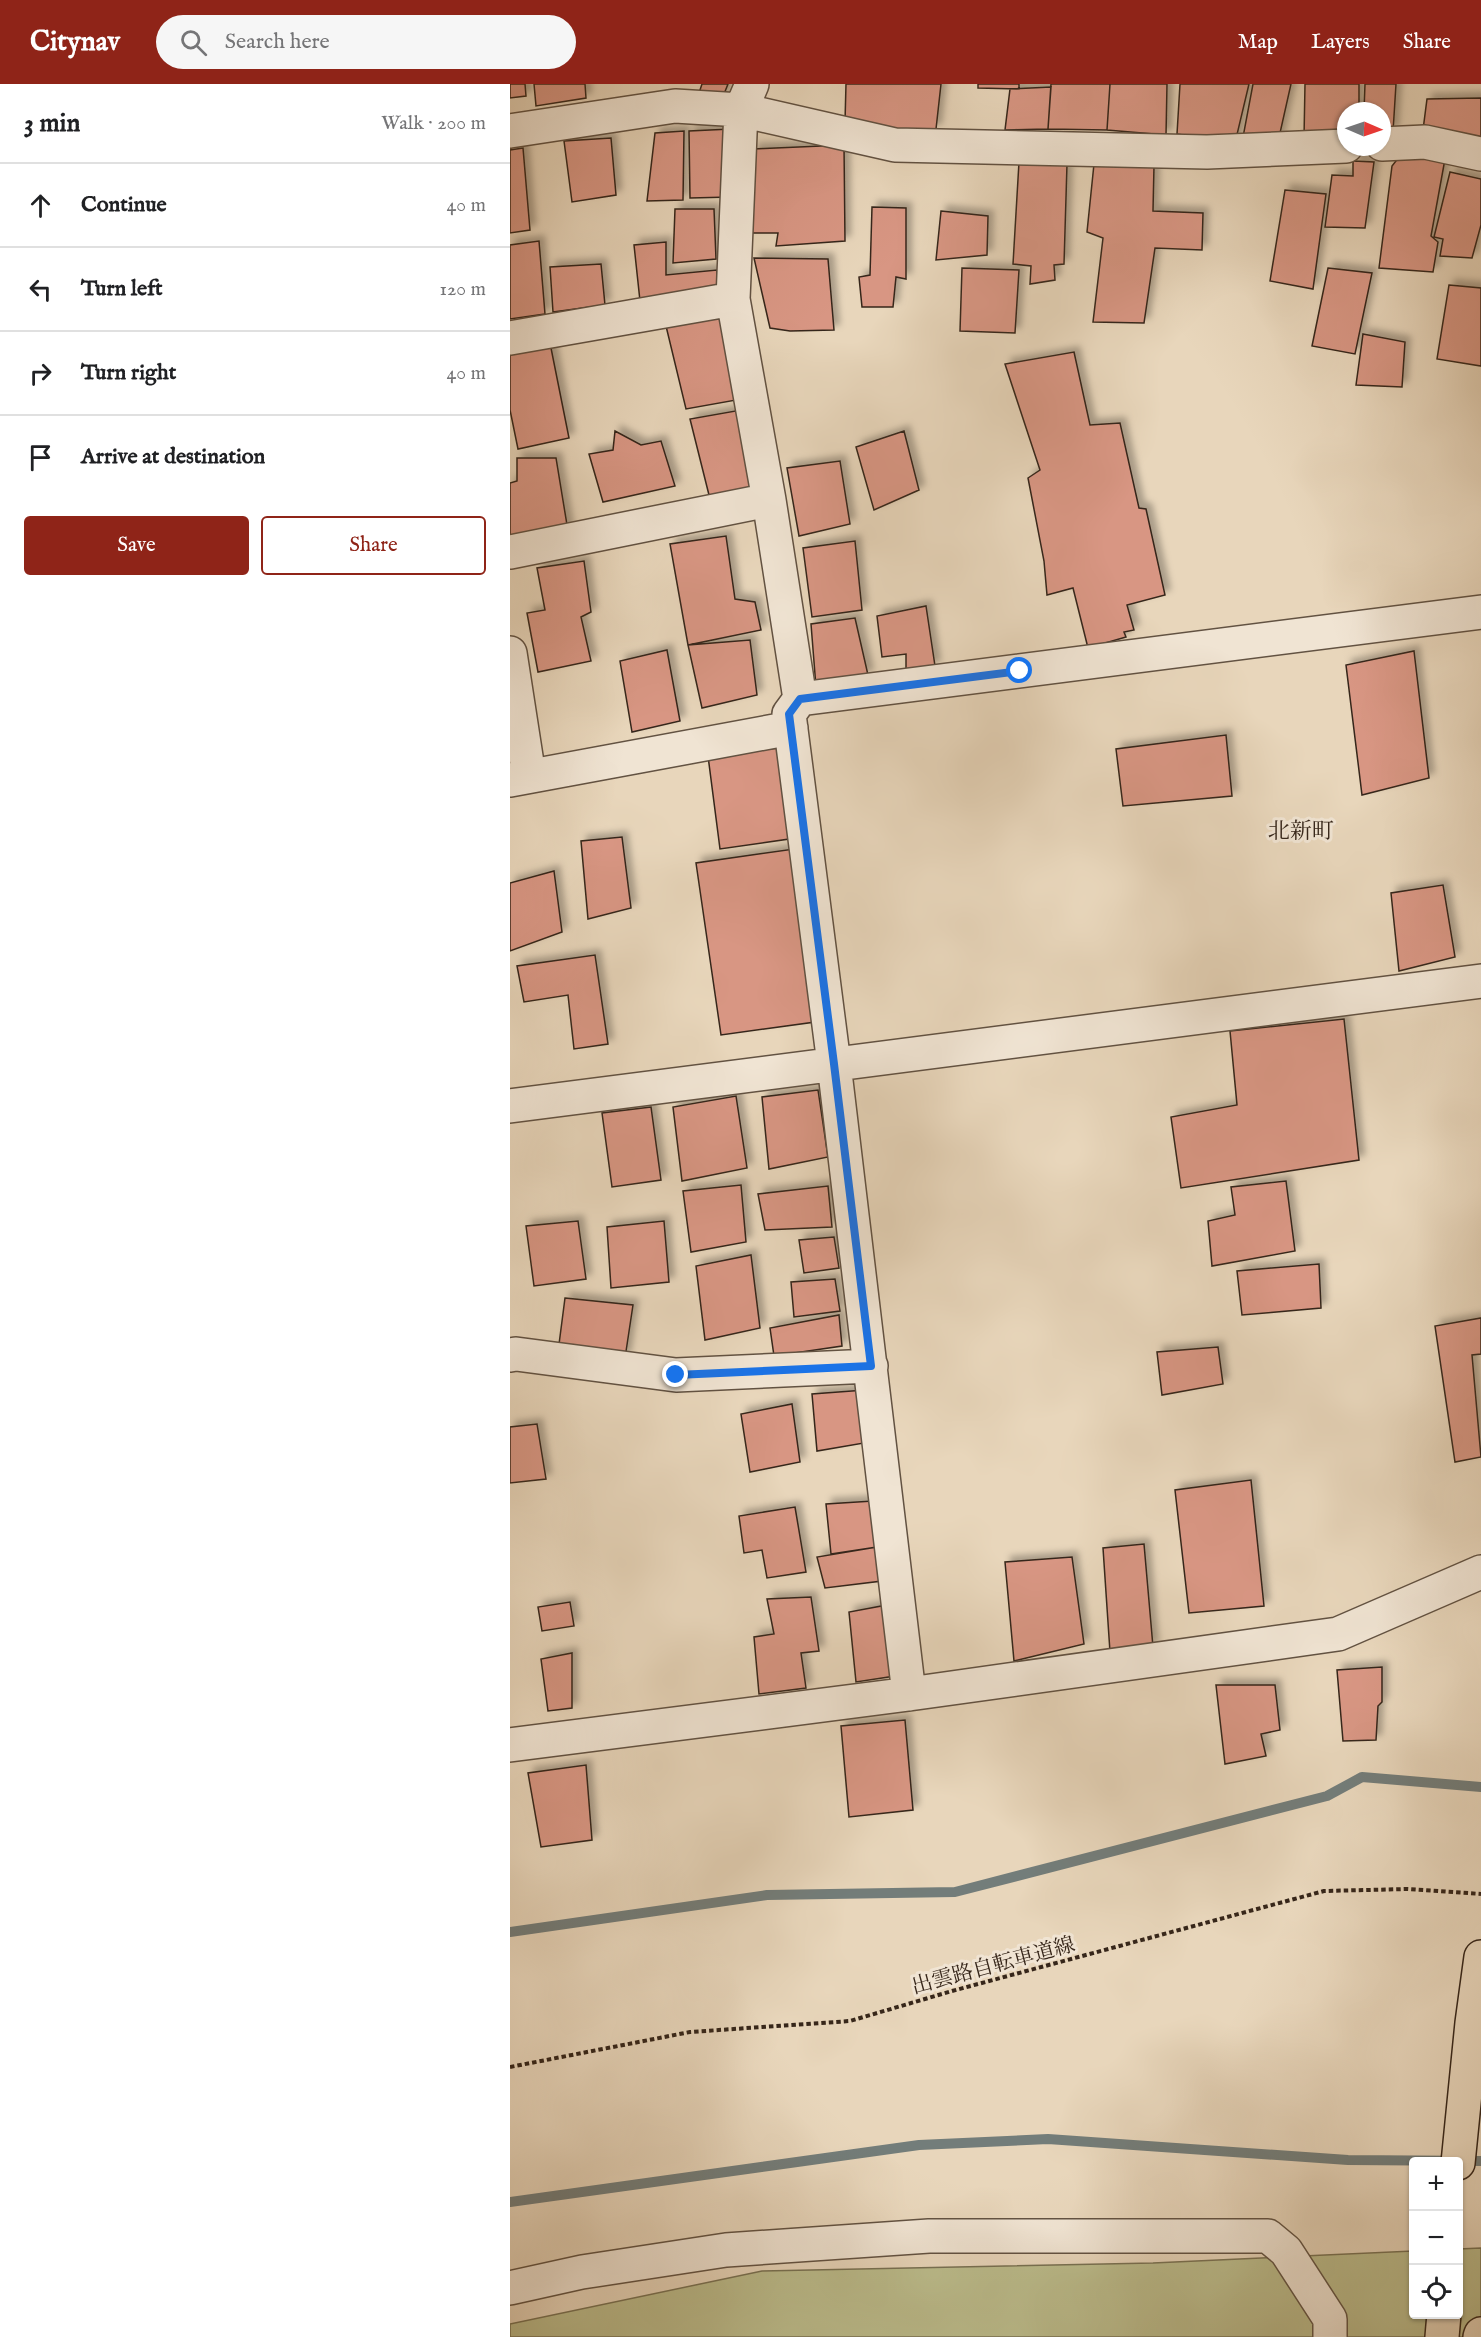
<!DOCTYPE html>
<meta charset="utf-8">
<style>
:root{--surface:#fff;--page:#f6f6f6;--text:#202124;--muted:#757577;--line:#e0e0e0;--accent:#8f2418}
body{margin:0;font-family:"IM FELL English","Noto Serif JP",serif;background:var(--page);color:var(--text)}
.controls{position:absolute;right:18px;bottom:18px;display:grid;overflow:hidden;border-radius:6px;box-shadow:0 2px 4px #0004}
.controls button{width:54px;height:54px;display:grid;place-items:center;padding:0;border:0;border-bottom:2px solid var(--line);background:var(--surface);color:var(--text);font:30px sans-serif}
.compass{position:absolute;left:827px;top:18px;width:54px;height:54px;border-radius:50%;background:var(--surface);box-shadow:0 2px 4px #0004;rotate:92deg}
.stop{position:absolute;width:18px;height:18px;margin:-14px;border:4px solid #1a73e8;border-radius:50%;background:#fff}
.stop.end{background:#1a73e8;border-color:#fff;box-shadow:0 2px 6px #0008}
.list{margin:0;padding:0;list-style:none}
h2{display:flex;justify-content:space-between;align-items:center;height:78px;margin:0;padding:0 24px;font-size:26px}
h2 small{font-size:20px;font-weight:400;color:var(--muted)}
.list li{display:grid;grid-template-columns:39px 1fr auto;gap:18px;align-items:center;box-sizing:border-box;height:84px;padding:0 24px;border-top:2px solid var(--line)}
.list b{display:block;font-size:22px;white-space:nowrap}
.list em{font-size:20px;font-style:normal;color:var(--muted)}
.actions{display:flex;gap:12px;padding:18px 24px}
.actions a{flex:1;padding:14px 0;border:2px solid var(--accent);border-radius:6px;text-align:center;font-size:21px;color:var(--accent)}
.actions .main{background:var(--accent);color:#fff}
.icon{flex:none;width:33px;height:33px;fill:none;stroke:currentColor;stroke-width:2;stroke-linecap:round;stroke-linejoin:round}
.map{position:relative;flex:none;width:971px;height:2253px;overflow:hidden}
header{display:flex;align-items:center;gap:36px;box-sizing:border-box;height:84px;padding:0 30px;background:var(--accent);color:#fff}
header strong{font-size:28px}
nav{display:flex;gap:33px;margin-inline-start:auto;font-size:21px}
.search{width:420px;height:54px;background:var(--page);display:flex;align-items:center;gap:15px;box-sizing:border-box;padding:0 21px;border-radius:33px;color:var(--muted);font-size:22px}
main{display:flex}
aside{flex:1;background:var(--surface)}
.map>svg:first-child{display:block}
.green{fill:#bbbc8c;stroke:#787153;stroke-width:1.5}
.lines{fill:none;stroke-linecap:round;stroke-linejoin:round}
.stream{stroke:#737d7a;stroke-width:10}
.building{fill:#d89683;stroke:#36261a;stroke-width:1.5;filter:url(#shadow)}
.minor-casing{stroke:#625242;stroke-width:36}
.highway-casing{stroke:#36261a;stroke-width:36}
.path{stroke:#36261a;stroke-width:4;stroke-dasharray:4.5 3;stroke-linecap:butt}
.minor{stroke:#f0e4d3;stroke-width:33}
.highway{stroke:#e8d6bb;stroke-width:33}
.route{stroke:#1a73e8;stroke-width:8}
.labels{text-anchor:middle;stroke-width:6;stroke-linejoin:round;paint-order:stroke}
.street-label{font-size:21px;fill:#36261a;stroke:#f0e4d3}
.neighbourhood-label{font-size:22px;fill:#36261a;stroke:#f0e4d3}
</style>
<header>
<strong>Citynav</strong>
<div class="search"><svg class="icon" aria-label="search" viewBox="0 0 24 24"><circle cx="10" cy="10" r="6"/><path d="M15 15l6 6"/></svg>Search here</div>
<nav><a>Map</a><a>Layers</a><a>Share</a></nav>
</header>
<main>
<aside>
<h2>3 min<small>Walk · 200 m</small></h2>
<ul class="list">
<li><svg class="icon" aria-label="ahead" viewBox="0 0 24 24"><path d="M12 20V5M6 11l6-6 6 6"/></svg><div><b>Continue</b></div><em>40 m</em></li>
<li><svg class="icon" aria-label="left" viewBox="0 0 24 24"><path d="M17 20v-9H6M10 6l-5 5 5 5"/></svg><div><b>Turn left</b></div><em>120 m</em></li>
<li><svg class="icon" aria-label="right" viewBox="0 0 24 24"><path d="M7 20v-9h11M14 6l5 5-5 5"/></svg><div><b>Turn right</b></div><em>40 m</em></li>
<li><svg class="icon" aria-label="arrive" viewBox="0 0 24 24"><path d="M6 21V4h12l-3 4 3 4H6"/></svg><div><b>Arrive at destination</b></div></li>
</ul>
<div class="actions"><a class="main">Save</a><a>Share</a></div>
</aside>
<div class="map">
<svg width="971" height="2253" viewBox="0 0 971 2253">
<defs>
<filter id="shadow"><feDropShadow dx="5.5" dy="-5.5" stdDeviation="3" flood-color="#0004"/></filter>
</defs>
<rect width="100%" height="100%" fill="#e8d6bb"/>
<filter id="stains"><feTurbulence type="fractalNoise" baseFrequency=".00333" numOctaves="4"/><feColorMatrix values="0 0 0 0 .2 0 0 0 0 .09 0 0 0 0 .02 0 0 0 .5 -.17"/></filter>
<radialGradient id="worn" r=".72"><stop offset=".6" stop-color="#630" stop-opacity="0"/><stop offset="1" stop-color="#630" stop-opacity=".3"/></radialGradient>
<path class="green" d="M971,2164V2253H0V2240L252,2187L643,2179L903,2167L904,2230H948L949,2165Z"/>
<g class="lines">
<path class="stream" d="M0,1848L257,1811L445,1808L817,1712L852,1693L971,1703
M0,2118L409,2061L538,2055L838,2076L971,2077"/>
</g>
<path class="building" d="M0,0H15L16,12L0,14Z
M24,0H75L76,14L26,22Z
M192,0H218L212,15L189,9Z
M336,0H431L426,45L388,46L335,38Z
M468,0H509V5L468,4Z
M541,0H600L597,46L538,45Z
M600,0H657L656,51L597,46Z
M670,0H739L725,59L667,50Z
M743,0H781L768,58L733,53Z
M795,0H849V27H836V51L794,54Z
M855,0H886L883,48L872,47V27H854Z
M541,3L538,45L495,46L500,5Z
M971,14V60L913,46L917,15Z
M221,45V113L180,114L179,47Z
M174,47L173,116L137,117L145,49Z
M101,54L106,111L62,118L54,57Z
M334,61L335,157L266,162L268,149H237L243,65Z
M13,64L20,146L0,149V66Z
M893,68L935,75L921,152L928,158L923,188L869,184L882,82Z
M843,77L864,78L855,144L815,143L822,91L843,92Z
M509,78L557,80L554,180L544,181L545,196L520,200L521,182L503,180Z
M584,80L644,82L643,127L693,129L692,166L645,164L634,239L583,238L593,154L577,148Z
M940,88L971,95V141L962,174L930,172L933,155L924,153Z
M775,106L816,110L803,205L760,197Z
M362,123L396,124V195L386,193L383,223H352L349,193L360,191Z
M165,125H204L206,175L163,179Z
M431,127L478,132L477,171L426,176Z
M29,157L35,230L0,235V161Z
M156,158V191L207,186V211L130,217L124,161Z
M244,174L318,175L324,246L280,247L260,244Z
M91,180L95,221L43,228L40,183Z
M452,184L509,186L505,249L450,247Z
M818,184L862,189L845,270L802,262Z
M939,201L971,204V282L927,275Z
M214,226L232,315L176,325L156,242Z
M853,250L895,258L892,303L846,301Z
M40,259L59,354L8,365L0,326V269Z
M564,268L580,341L610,339L629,424L636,425L655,511L617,521L624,546L614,548L616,553L578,564L563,504L537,511L534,477L518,394L530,386L495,280Z
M231,326L246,409L201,419L180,335Z
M105,347L131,361L151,357L165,402L93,418L79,370L103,366Z
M394,347L409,406L364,426L346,363Z
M7,374H46L58,447L0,460V399L7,397Z
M330,377L340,440L289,452L277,384Z
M216,452L225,515L245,518L251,546L178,561L160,460Z
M345,457L352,526L302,533L293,464Z
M74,477L81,528L71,533L81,577L28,588L17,529L35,526L27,484Z
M416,522L425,582L396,589V570L372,573L367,532Z
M345,534L358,591L306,603L301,540Z
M240,556L247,611L192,624L178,561Z
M157,566L170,637L122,648L110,577Z
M904,567L919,694L852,711L836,581Z
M716,651L722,712L613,722L606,665Z
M268,664L279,755L210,765L198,672Z
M112,753L121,824L78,835L71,757Z
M284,765L305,938L211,951L186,779Z
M44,787L52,848L0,867V799Z
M933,801L945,873L889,887L881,809Z
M85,871L98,960L64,965L58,911L14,918L7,882Z
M834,935L849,1076L671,1104L661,1033L727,1021L720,947Z
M308,1006L318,1073L259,1085L252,1013Z
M226,1012L237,1084L172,1097L163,1023Z
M141,1023L151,1096L102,1103L92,1029Z
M776,1097L785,1167L702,1182L698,1137L725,1131L721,1103Z
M231,1101L236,1158L181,1168L173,1107Z
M318,1102L322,1143L255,1146L248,1110Z
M68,1137L76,1195L24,1202L16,1142Z
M154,1137L159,1198L101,1204L97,1143Z
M324,1153L329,1184L294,1189L289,1156Z
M241,1171L250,1244L195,1256L186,1182Z
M809,1180L811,1224L732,1231L727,1187Z
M325,1195L330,1227L284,1233L281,1198Z
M55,1214L123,1221L115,1274L48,1268Z
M329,1231L332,1262L264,1272L260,1244Z
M971,1234V1270L962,1271L971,1373L945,1378L925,1242Z
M708,1263L713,1300L652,1311L647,1268Z
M355,1306L360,1358L307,1367L302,1310Z
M282,1320L290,1378L240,1388L231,1330Z
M27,1340L36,1395L0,1399V1343Z
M741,1396L754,1522L679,1529L665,1406Z
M363,1417L367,1463L321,1470L316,1420Z
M285,1423L296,1488L257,1494L252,1466L234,1469L229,1432Z
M634,1460L643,1563L600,1568L593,1464Z
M367,1463L372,1497L315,1504L307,1473Z
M562,1473L574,1560L504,1577L495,1478Z
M301,1513L309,1567L291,1569L296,1604L249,1610L244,1553L264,1550L257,1515Z
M60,1518L64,1542L32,1547L28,1523Z
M377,1521L385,1592L346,1598L339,1528Z
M62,1569V1624L38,1627L31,1575Z
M872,1583V1618L868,1622L866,1656L833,1657L827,1586Z
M706,1601H765L770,1646L751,1650L756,1672L715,1680Z
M395,1636L403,1726L339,1733L331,1642Z
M76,1681L82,1756L31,1763L18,1689Z"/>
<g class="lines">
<defs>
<path id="minor" d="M242,0L231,26L223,215L259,416L290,615L279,630L324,980L399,1610
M0,47L165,22L231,26L385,61L697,68L836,62
M872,60L915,58L971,70
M0,254L223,215
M0,468L259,416
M0,569L19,692
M290,615L971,528
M0,696L281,644
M0,1022L971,897
M0,1271L6,1270L166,1291L361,1282
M0,1661L399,1610L828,1550L971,1488
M0,2204L72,2188L216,2166L419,2152H758L776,2167L820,2235V2253"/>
<path id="highway" d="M948,2079L962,1939L971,1873
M932,2253L934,2230
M970,2253L971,2250"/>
</defs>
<use href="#minor" class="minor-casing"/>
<use href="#highway" class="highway-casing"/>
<path class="path" d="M0,1983L180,1948L340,1937L442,1907L814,1807L898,1805L971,1810"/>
<use href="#minor" class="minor"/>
<use href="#highway" class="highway"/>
</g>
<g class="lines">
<path class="route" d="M166,1291L361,1282L324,980L279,630L290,615L510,587"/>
</g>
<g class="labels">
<g class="street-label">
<text transform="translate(483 1881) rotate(-15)" y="7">出雲路自転車道線</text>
</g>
<g class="neighbourhood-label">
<text x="791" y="754">北新町</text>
</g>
</g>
<rect width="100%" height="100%" filter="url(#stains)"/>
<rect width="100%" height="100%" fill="url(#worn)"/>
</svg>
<div class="controls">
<button>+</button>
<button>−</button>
<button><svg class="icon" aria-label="locate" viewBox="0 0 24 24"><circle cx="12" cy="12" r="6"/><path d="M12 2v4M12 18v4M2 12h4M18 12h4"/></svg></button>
</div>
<svg class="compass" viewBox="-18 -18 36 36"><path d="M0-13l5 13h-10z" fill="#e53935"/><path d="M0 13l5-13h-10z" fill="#757577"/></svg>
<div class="stop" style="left:510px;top:587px"></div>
<div class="stop end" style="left:166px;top:1291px"></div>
</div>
</main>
